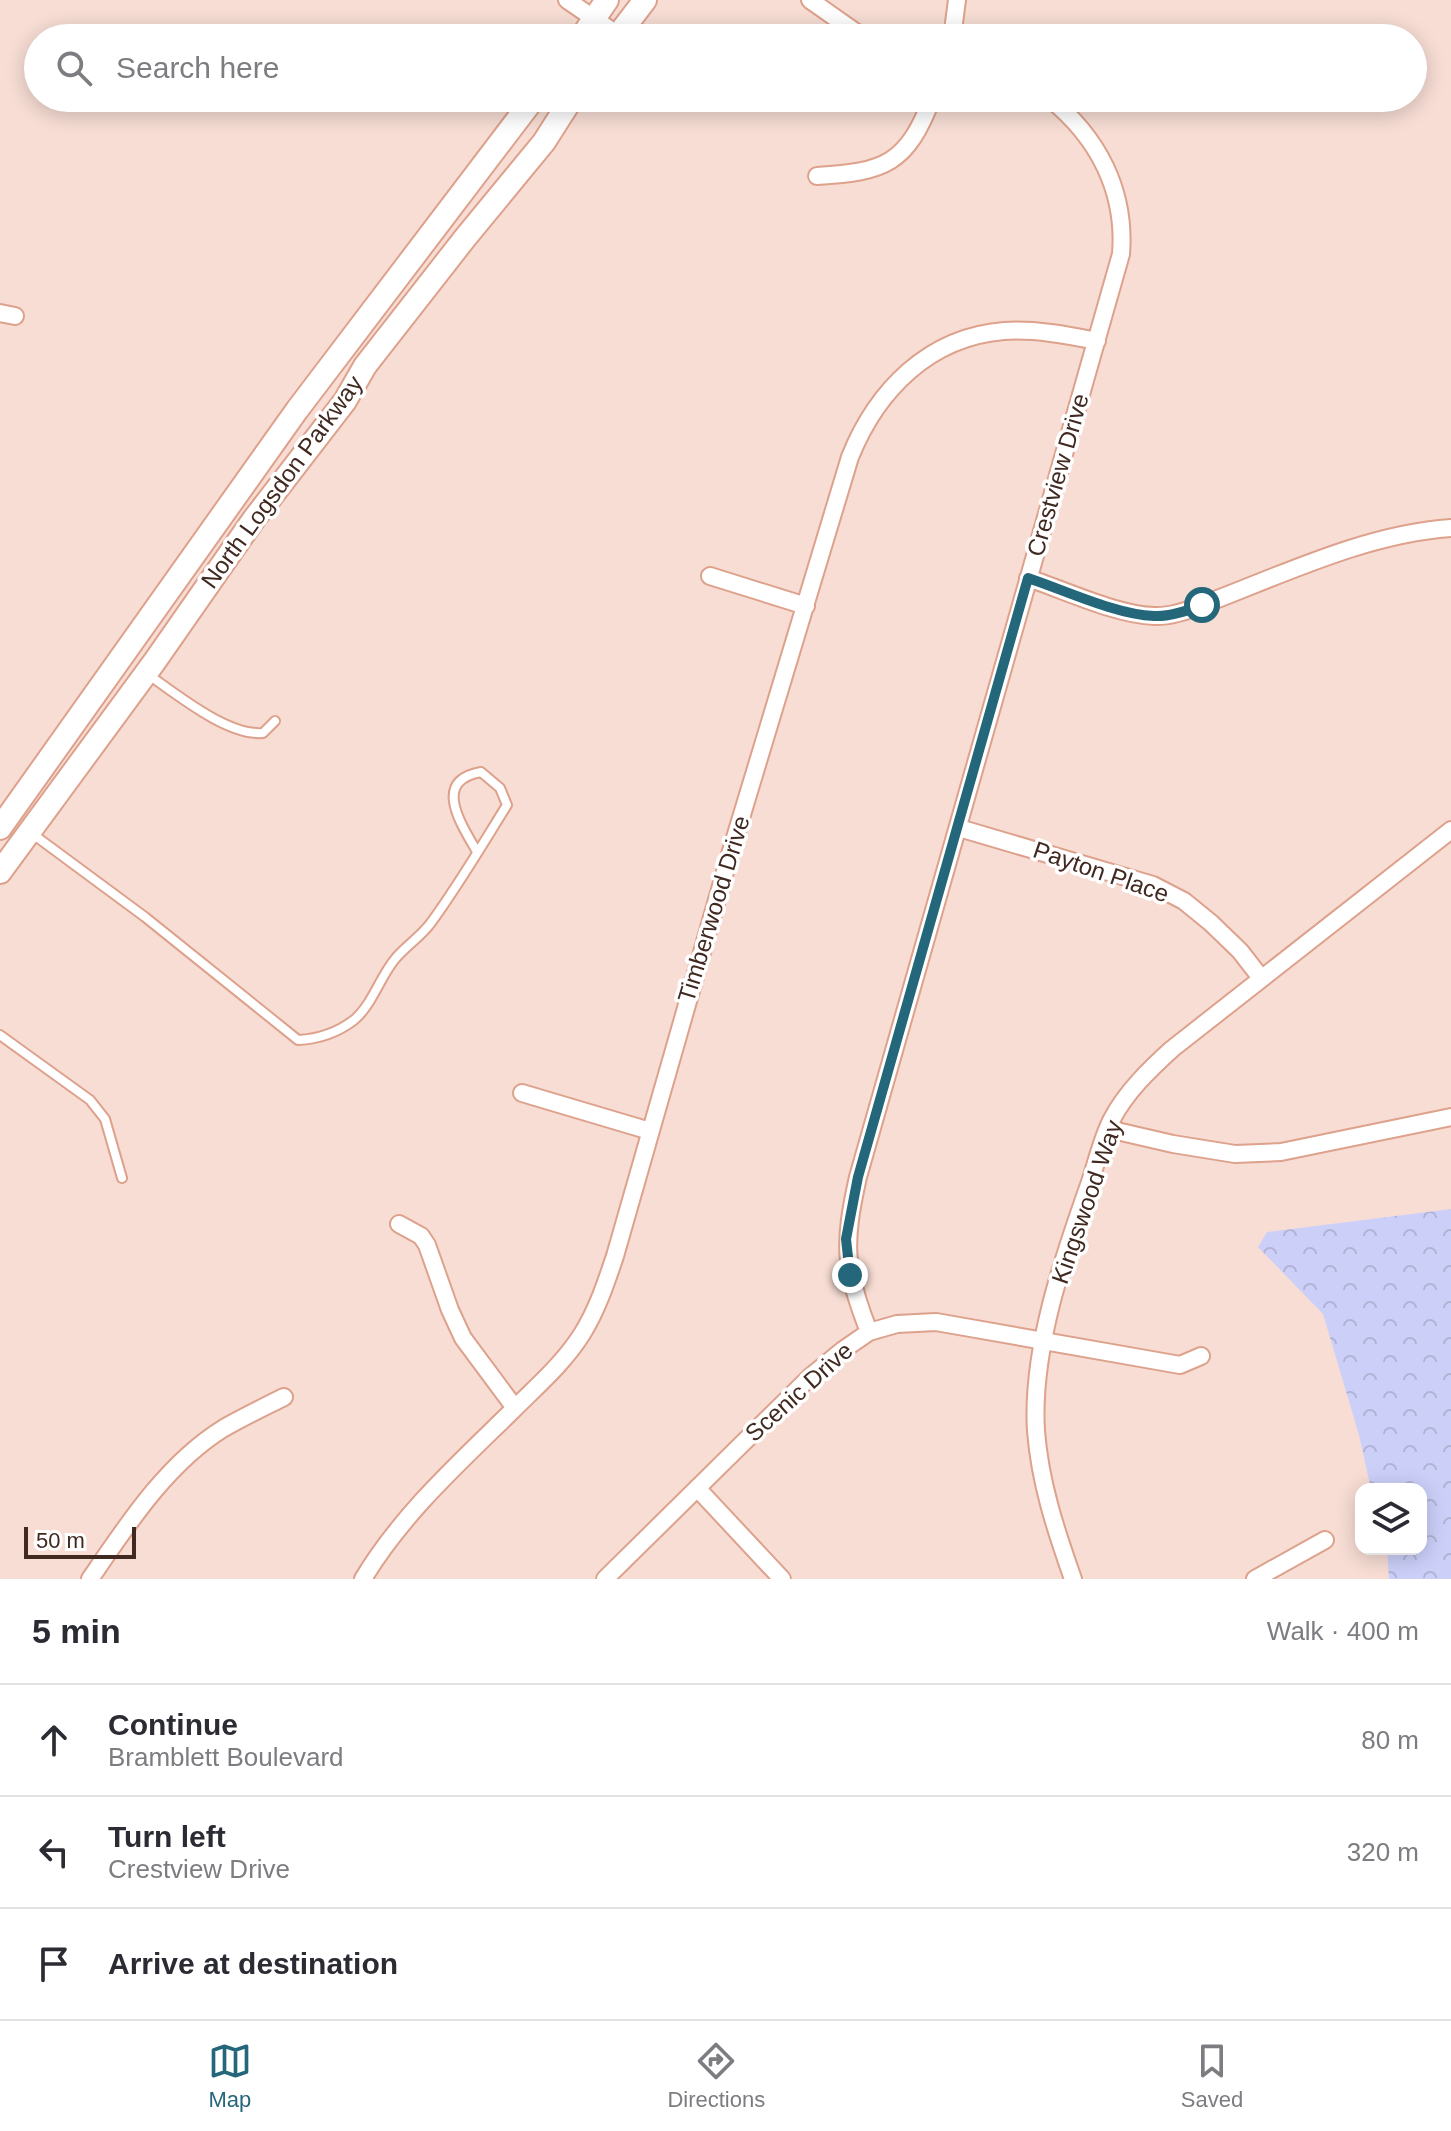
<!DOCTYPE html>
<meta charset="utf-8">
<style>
:root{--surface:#fff;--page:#f7f7f7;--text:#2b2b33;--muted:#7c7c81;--line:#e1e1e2;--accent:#25677a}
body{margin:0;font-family:Arial,sans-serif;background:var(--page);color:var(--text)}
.controls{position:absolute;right:24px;bottom:24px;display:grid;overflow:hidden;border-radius:16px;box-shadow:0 4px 20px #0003}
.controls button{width:72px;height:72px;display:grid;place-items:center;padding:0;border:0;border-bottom:2px solid var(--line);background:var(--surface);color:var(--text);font:40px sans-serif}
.scale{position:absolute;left:24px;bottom:20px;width:112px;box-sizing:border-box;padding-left:8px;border:4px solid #402920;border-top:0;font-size:22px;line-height:28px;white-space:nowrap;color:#402920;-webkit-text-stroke:6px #fff;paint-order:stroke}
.stop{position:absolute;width:24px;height:24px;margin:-18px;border:6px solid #25677a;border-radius:50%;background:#fff}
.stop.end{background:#25677a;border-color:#fff;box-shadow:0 2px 8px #0008}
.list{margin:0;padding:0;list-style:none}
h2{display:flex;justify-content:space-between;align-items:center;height:104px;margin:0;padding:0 32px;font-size:34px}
h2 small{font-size:26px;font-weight:400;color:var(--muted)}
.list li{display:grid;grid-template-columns:52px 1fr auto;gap:24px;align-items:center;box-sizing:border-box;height:112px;padding:0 32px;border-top:2px solid var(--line)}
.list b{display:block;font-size:30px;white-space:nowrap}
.list p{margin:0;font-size:26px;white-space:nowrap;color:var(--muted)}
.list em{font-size:26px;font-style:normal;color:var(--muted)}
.icon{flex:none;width:44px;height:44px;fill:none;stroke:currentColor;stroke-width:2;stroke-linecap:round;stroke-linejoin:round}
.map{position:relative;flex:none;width:1451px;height:1579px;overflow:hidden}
.search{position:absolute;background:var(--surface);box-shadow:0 4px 20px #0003;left:24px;right:24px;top:24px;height:88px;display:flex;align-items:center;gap:20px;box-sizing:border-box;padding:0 28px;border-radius:44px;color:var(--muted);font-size:30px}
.sheet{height:440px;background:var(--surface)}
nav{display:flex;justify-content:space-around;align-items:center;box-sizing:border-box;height:112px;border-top:2px solid var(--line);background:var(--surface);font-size:22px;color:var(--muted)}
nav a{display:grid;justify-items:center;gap:4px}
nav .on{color:var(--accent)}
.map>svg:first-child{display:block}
.forest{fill:url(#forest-crowns)}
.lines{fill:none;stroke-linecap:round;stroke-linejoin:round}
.lane-casing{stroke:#dda18c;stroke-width:12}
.street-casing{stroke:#dda18c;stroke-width:20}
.secondary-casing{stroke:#dda18c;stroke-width:26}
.lane{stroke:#fff;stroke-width:8}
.street{stroke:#fff;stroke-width:16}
.secondary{stroke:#fff;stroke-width:22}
.route{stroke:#25677a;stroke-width:10}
.labels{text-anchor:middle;stroke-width:7;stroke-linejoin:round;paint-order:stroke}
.street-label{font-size:24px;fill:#402920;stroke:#fff}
</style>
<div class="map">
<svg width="1451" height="1579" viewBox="0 0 1451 1579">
<defs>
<pattern id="forest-crowns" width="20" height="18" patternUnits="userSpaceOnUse" patternTransform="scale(2)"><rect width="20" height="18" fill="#ccd0f9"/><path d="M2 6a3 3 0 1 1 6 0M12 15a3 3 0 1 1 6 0" fill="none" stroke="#b0b3d5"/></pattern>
</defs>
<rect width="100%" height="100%" fill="#f7ddd4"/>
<path class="forest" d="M1451,1209V1579H1389L1387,1549H1421V1489H1371L1359,1435L1323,1314L1258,1247L1267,1232Z"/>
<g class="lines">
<defs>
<path id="lane" d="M146,673C175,693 227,736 263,733L275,721
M30,832L145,917L298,1040C319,1039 337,1033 354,1020C372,1005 380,977 395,959C406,946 420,937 430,924C458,886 482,845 507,805L500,788L481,772C431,781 462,825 477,852
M0,1035L90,1100L105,1119L122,1178"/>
<path id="street" d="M567,0L618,35
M810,0L864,38
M952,38L957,0
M817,176C885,172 907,164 932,98
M0,313L15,316
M710,576L806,606
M1028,578C1064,590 1117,615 1154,616C1170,617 1187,611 1202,605C1282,575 1365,534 1451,528
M959,828L1153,885L1184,901L1211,923L1240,951L1261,978
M522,1093L650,1131
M1108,1129L1173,1144L1235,1154L1281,1152L1451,1117
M399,1224L421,1236L427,1245L450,1310L463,1338L515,1408
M869,1332C844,1268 843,1244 858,1177L1121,254C1126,191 1098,137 1049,98
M697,1488L782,1579
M90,1579C127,1525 167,1463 224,1428C243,1417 264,1407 284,1397
M363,1579C402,1514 459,1463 512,1411C537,1386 563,1364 582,1334C597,1310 606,1283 615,1256L731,851L850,457C877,390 929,337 1004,331C1035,329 1067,335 1097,341
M605,1579L810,1377L843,1350L869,1332L897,1324L936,1322L1180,1365L1201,1356
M1073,1579C1056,1531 1040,1483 1036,1431C1031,1350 1063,1258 1090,1182C1097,1161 1102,1138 1112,1119C1126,1092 1150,1069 1172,1049L1451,830
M1255,1579L1325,1540"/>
<path id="secondary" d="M581,38L607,0
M616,38L645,0
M0,828L297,410L534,98
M0,872L155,661L254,519L345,401L365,366L465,238L544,142L572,98"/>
</defs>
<use href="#lane" class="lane-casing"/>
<use href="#street" class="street-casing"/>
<use href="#secondary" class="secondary-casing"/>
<use href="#lane" class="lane"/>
<use href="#street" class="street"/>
<use href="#secondary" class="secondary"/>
</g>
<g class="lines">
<path class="route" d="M850,1275L846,1239L858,1177L1028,578C1064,590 1117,615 1154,616C1170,617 1187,611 1202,605"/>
</g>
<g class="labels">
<g class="street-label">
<text transform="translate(1058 475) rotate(-74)" y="8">Crestview Drive</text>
<text transform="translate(282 482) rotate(-54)" y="8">North Logsdon Parkway</text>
<text transform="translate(1101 872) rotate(19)" y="8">Payton Place</text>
<text transform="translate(714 909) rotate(-73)" y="8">Timberwood Drive</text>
<text transform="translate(1087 1202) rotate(-71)" y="8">Kingswood Way</text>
<text transform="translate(799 1392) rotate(-42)" y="8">Scenic Drive</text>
</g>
</g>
</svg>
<div class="controls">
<button><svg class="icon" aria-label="layers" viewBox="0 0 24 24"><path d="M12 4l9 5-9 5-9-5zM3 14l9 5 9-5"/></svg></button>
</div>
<div class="scale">50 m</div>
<div class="stop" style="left:1202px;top:605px"></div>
<div class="stop end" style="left:850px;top:1275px"></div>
<div class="search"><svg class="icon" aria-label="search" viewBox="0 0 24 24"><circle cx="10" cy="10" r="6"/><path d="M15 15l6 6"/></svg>Search here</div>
</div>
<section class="sheet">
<h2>5 min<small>Walk · 400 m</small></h2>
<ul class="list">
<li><svg class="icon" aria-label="ahead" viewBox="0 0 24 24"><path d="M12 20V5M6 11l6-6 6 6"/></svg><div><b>Continue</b><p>Bramblett Boulevard</p></div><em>80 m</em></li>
<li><svg class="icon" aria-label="left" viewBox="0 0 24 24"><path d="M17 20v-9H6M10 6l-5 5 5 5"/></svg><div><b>Turn left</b><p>Crestview Drive</p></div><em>320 m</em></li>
<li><svg class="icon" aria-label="arrive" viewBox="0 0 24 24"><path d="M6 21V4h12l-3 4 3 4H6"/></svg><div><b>Arrive at destination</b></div></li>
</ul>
</section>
<nav>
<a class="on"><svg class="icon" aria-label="map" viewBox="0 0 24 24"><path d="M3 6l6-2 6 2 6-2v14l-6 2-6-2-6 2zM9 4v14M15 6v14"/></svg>Map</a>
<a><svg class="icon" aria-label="directions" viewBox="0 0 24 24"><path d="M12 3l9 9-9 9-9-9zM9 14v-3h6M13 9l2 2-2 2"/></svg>Directions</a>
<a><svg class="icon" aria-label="saved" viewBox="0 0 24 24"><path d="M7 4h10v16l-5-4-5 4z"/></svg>Saved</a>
</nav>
